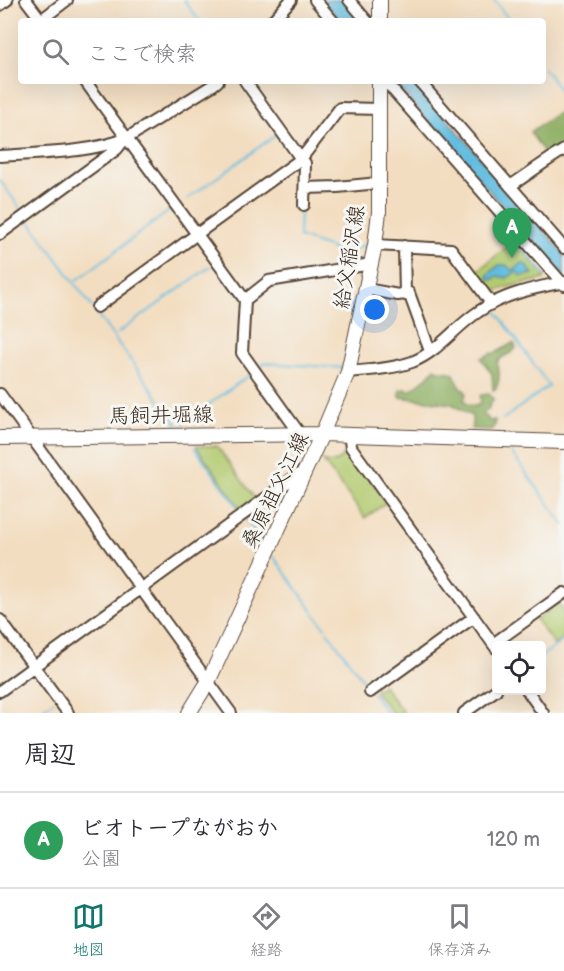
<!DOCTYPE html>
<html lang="ja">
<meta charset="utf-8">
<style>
:root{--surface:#fff;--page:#f7f7f7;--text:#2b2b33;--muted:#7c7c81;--line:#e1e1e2;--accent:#0f766e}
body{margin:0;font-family:"Balsamiq Sans","Klee One",sans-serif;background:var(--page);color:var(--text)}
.controls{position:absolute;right:18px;bottom:18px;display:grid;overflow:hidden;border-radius:6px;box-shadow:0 6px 24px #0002}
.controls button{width:54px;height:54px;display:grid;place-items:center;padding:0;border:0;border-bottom:2px solid var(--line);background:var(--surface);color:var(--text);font:30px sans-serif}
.you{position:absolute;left:375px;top:310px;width:21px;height:21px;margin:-15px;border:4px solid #fff;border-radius:50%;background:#1a73e8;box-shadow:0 0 0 9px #1a73e833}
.badge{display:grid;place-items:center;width:39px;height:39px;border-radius:50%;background:var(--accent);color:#fff;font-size:20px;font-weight:700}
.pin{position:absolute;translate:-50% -50px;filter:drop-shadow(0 2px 3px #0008)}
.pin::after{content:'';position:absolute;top:32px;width:21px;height:18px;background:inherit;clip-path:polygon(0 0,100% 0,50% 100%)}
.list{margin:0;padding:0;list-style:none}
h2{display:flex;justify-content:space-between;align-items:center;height:78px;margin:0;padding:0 24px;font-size:26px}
h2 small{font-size:20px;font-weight:400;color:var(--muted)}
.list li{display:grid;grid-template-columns:39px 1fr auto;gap:18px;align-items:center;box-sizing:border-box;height:96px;padding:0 24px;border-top:2px solid var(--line)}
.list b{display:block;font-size:22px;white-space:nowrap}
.list p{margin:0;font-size:20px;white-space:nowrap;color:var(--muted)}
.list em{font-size:20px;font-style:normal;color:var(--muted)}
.icon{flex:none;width:33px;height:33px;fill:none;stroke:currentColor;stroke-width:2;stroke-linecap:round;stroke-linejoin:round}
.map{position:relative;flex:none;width:564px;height:713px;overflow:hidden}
.search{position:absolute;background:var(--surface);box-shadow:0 6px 24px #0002;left:18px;right:18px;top:18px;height:66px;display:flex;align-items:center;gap:15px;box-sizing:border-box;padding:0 21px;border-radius:6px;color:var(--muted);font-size:22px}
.sheet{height:174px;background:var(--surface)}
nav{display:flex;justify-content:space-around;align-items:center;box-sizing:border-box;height:84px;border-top:2px solid var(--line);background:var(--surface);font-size:16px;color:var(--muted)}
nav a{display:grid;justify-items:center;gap:3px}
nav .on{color:var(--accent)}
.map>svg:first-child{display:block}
.green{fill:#b2ca6f;stroke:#767a46;stroke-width:1.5}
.forest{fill:#8dae62;stroke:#646c40;stroke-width:1.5}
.water{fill:#62bde0;stroke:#4e747f;stroke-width:1.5}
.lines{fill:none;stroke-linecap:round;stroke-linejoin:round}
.stream{stroke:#62bde0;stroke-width:2}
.minor-casing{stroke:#574536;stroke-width:14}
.major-casing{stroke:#574536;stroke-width:16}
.minor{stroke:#fff;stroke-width:10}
.major{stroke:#fff;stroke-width:14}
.labels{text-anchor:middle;stroke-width:6;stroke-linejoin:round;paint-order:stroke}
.street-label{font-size:21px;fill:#3b2a1e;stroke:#f6f6f2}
</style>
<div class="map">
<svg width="564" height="713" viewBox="0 0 564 713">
<rect width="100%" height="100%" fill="#f6f6f2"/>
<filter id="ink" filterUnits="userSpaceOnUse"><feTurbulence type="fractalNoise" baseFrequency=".0167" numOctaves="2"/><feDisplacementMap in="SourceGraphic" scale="12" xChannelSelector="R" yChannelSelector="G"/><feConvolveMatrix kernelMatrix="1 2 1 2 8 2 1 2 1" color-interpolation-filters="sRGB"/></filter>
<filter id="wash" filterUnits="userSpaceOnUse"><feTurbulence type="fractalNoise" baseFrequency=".008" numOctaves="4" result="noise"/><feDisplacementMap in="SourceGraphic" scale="24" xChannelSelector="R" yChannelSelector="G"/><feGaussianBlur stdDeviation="1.35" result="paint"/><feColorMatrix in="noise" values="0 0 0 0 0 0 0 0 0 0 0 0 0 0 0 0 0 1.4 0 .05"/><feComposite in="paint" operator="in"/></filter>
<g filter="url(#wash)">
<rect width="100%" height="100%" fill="#f3ddc0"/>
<path class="green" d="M514,241L545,275L544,279L516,285L488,293L474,274Z
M196,446H217L256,500L242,511Z
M348,448L387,502L365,518L323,461C335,466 343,458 348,448Z
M558,603L564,611V638L554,645L536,620Z
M383,685L403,712L402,713H392L375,691Z"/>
<path class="forest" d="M564,109V147L547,157L530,132Z
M513,343L515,345L516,348C511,355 502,355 497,362C500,371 500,380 496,389L493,390L492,374L481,358L492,353L494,354Z
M435,368L439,371L450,372L454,374L460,387L464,390L466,393L464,400L468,405L476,406L481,403L480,397L481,395L489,394L494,400L490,404L488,410L482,414L487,417L488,419L490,421L495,420V425L491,430L472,429V416L452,404L400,397V390L405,389L410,391L427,377Z"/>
<path class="water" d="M322,0H343L361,21H341Z
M393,81H414L564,254V276Z
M522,263L526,265L533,274L522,276L516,272L507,278L498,276L491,280L488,278V275L499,265H506L512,270L516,269Z"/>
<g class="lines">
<path class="stream" d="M184,0L199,21
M494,0L510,21
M543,67L564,96
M0,180L22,211
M187,199L276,135
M300,207L299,237L345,253L370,243
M492,214L545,275
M28,219L92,307
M77,280L173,208
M494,308L549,386L503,419
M94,310L177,424
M118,333L211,266
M258,369L265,363L345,368
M182,424L252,373
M195,448L240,510
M511,452L564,525
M246,519L264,544
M273,556L325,628
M327,631L368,687
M542,656L564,640
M373,693L387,713
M37,713L54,701"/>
</g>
</g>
<g filter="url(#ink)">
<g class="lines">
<defs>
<path id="minor" d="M26,0L42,21
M315,0L333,21
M349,0L367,21
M0,5L7,0
M41,20L67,0
M272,21L291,0
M85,81L245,300L242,353L300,434
M385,81L564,285
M419,81L564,248
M0,156C38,153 92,153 127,138L213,85L218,81
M510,186C529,174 545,161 564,150
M305,188L337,187L379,183
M304,205L305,163L301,159L340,108L379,109
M0,234L117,149L124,140
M197,234L301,159L245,81
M375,245L451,249L491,303
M404,246L405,295
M366,289L398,295L409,293L430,351
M245,300L269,281L371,264
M97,307L197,234
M348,372C369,370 392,369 412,362C438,352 455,327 478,312C503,294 534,288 564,282
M0,394L231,713
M349,435L351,447L496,648
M0,620L68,713
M493,644L564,593
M527,690L543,713
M0,691L306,469
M370,692L474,617
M464,713L496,690"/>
<path id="major" d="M380,0V21
M0,438L322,434L564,442
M189,713L208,682L322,434L348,372L375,245L379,212V81"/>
</defs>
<use href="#minor" class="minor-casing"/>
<use href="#major" class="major-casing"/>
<use href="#minor" class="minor"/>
<use href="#major" class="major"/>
</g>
</g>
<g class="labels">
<g class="street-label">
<text transform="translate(349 257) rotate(-81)" y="7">給父稲沢線</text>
<text transform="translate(161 415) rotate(-1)" y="7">馬飼井堀線</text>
<text transform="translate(275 490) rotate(-64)" y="7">桑原祖父江線</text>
</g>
</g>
</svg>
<div class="controls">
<button><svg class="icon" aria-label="locate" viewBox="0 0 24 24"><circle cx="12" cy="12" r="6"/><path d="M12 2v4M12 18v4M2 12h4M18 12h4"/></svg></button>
</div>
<div class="you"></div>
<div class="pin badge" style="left:512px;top:258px;background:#2e9e5b">A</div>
<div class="search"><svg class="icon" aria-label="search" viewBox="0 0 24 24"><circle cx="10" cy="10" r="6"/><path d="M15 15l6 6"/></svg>ここで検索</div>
</div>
<section class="sheet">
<h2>周辺<small></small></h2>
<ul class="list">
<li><span class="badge" style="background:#2e9e5b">A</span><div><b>ビオトープながおか</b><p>公園</p></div><em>120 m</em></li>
</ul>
</section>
<nav>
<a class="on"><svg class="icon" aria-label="map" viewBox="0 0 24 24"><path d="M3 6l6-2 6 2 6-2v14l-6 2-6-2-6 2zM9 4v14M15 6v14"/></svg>地図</a>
<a><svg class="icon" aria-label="directions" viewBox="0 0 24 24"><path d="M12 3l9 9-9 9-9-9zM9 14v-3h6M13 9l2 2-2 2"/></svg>経路</a>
<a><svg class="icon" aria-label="saved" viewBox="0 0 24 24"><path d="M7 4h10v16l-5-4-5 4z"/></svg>保存済み</a>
</nav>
